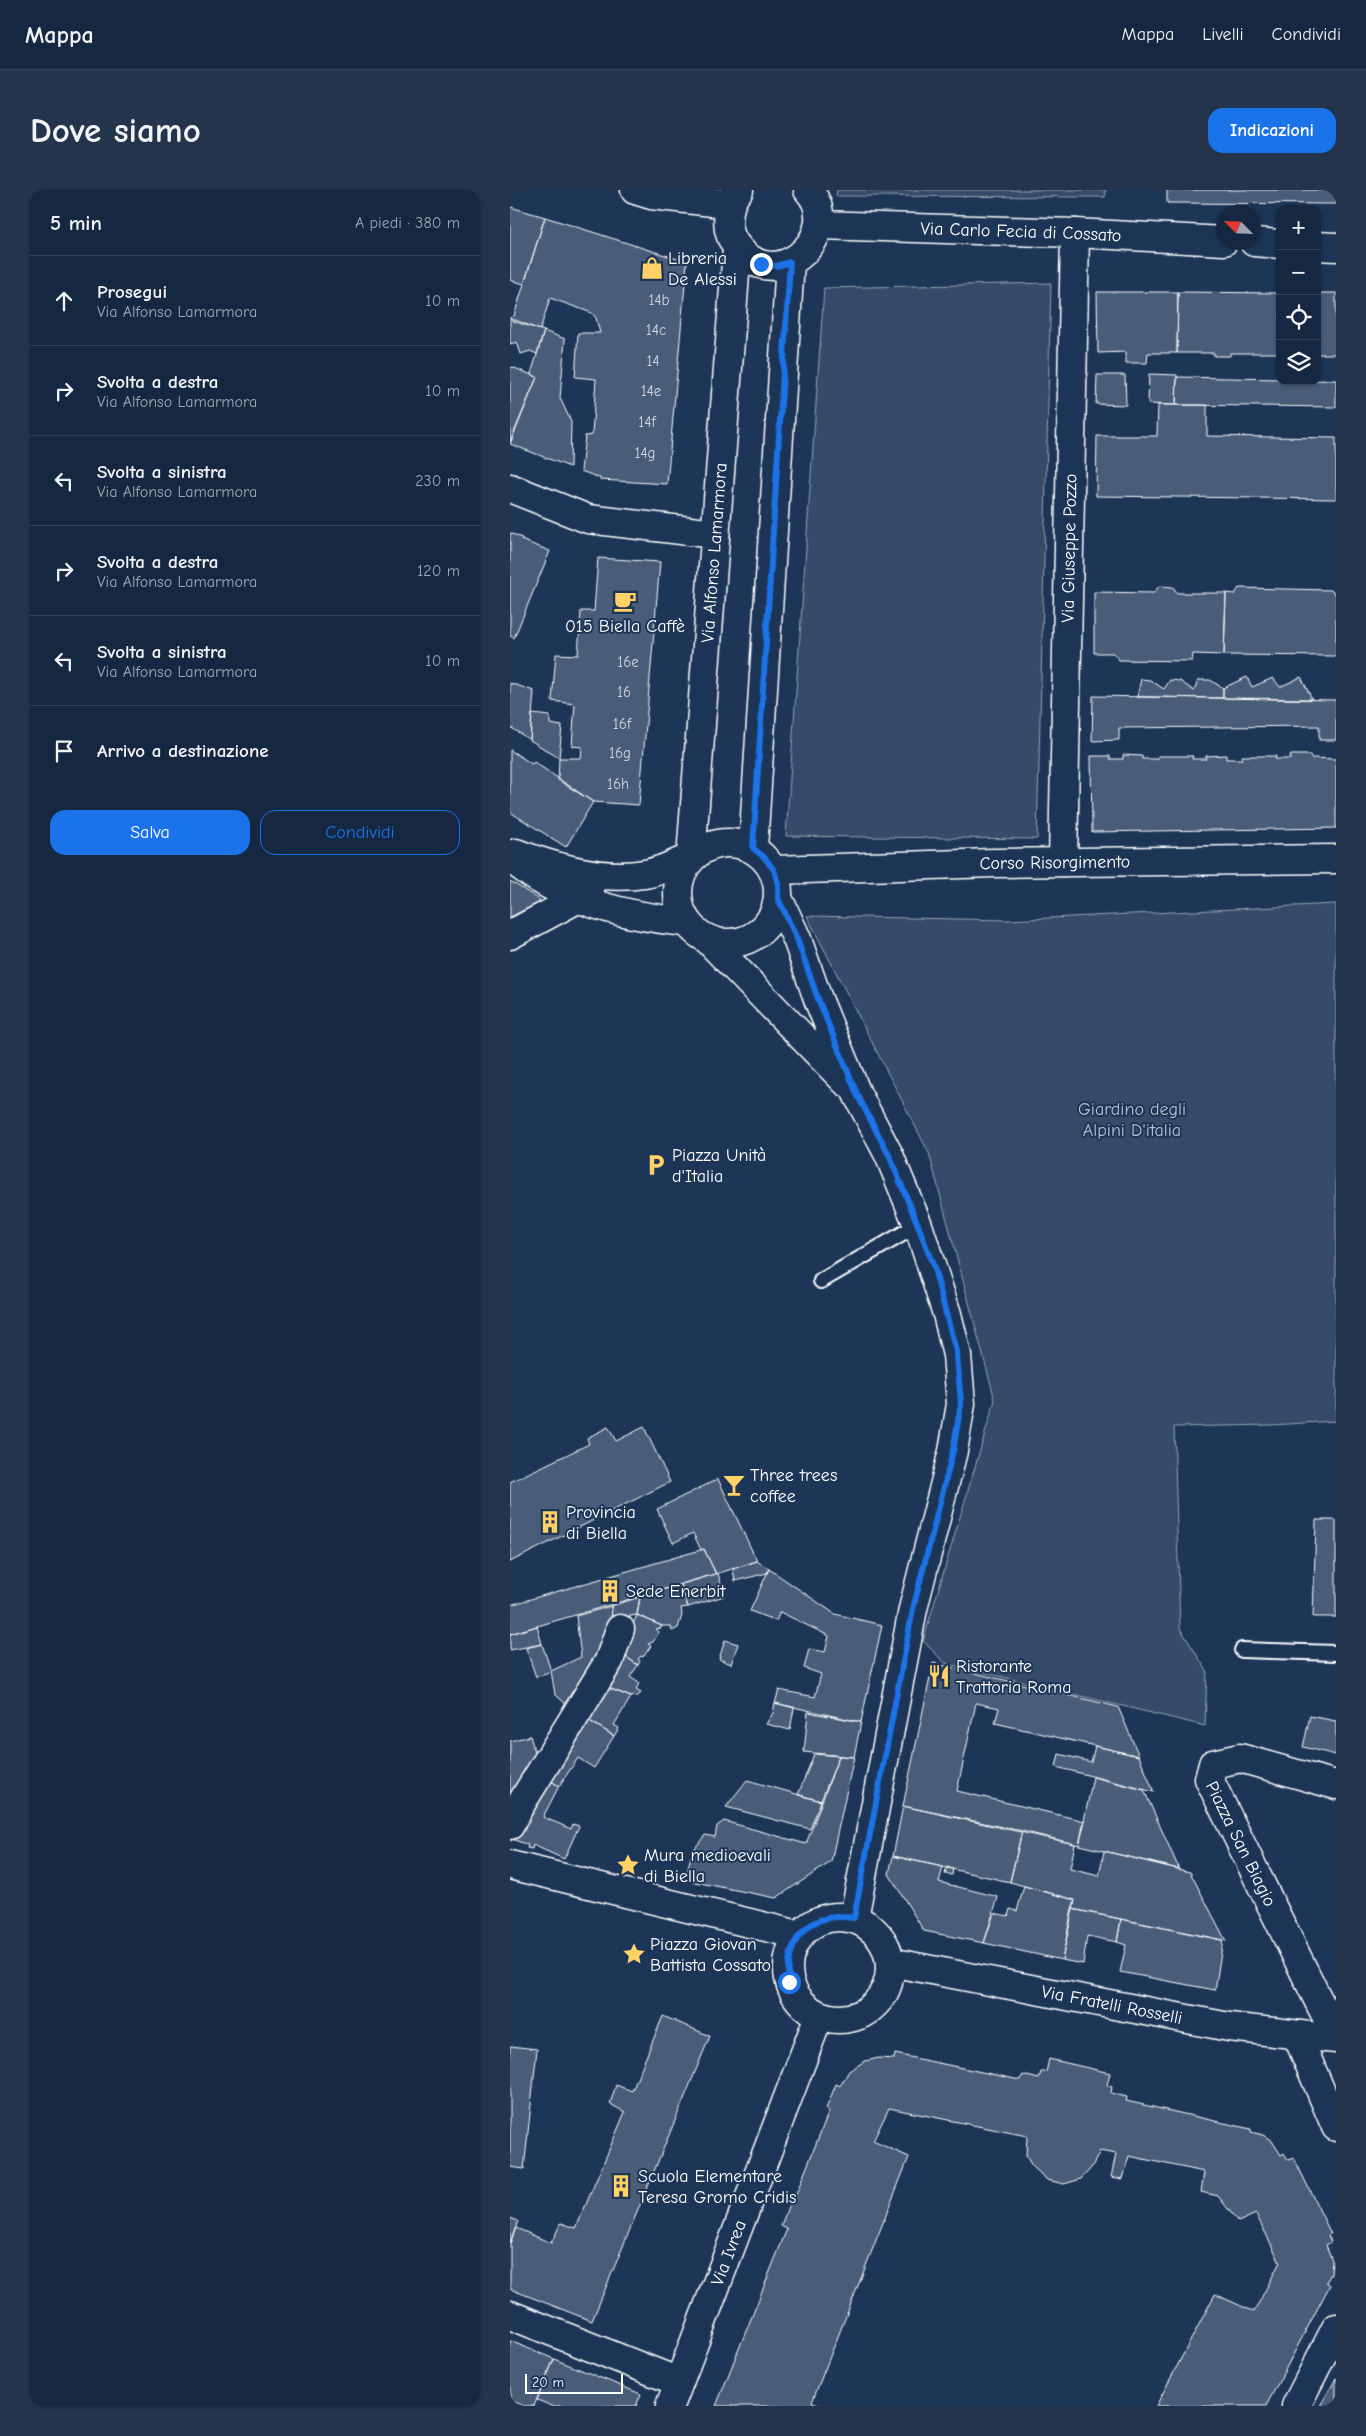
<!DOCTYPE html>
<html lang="it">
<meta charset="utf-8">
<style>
:root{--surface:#162841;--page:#23344c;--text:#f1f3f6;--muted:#9ea6b1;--line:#35445a;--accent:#1a73e8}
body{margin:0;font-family:"Comic Neue",sans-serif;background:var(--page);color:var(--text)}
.controls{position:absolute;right:15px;top:15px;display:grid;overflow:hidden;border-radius:10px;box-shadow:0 1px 4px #0004}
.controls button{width:45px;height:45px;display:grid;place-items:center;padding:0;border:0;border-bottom:1px solid var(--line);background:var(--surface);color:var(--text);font:25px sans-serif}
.compass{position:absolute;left:706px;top:15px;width:45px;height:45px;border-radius:50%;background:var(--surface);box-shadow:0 1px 4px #0004;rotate:294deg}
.scale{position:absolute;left:15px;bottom:12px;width:98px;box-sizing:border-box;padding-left:5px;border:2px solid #fff;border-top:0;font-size:14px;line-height:18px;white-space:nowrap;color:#fff;-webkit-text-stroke:4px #1d3557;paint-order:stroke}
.stop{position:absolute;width:15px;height:15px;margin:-11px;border:4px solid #1a73e8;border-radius:50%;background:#fff}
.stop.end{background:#1a73e8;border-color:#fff;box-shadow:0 1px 5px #0008}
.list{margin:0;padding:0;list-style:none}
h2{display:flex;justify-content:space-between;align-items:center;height:65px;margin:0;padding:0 20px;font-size:21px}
h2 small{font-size:16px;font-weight:400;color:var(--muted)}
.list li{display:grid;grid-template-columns:32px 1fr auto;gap:15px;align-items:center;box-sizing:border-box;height:90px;padding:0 20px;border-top:1px solid var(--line)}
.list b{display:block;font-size:19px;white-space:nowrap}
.list p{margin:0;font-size:16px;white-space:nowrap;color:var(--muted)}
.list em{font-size:16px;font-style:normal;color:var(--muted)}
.actions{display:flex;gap:10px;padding:15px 20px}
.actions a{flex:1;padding:11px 0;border:1px solid var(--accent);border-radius:15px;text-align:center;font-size:18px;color:var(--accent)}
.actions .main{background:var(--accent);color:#fff}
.icon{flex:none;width:28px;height:28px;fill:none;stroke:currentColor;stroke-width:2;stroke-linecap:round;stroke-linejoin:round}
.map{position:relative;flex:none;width:826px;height:2216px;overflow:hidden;border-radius:15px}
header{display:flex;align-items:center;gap:30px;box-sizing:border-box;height:70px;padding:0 25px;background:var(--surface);border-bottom:1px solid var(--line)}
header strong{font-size:24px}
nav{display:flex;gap:28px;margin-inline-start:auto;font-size:18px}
.intro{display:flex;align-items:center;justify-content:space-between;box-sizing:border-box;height:120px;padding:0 30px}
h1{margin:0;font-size:35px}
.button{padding:12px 22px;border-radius:15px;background:var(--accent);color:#fff;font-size:18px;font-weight:700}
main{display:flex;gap:30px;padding:0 30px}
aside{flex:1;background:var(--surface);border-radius:15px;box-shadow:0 1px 4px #0004}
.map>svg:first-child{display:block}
.green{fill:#364b69;stroke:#9aa5b4}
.building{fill:#4a5d79;stroke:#fff}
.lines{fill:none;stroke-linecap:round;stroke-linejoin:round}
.service-casing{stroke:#fff;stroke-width:18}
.minor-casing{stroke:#fff;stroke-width:31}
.tertiary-casing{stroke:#fff;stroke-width:31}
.secondary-casing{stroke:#fff;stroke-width:31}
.service{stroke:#1d3557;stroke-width:14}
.minor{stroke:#1d3557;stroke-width:28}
.tertiary{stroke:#1d3557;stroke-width:28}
.secondary{stroke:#1d3557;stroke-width:28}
.route{stroke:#1a73e8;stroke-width:6}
.labels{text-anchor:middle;stroke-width:4;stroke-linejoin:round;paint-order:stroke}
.number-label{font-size:15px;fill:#d2d6de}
.street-label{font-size:18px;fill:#fff;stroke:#1d3557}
.poi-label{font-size:18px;fill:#fff;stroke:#1d3557;text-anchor:start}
.park-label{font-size:18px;fill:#b9c0ca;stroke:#1d3557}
</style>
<header>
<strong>Mappa</strong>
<nav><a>Mappa</a><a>Livelli</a><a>Condividi</a></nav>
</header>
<div class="intro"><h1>Dove siamo</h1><a class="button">Indicazioni</a></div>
<main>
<aside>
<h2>5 min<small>A piedi · 380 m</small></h2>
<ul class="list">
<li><svg class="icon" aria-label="ahead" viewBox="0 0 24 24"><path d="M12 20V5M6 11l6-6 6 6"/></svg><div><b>Prosegui</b><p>Via Alfonso Lamarmora</p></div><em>10 m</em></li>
<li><svg class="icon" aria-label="right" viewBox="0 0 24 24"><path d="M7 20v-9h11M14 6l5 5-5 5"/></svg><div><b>Svolta a destra</b><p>Via Alfonso Lamarmora</p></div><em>10 m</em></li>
<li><svg class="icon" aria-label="left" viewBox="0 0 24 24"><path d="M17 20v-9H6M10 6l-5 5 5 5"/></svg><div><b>Svolta a sinistra</b><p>Via Alfonso Lamarmora</p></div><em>230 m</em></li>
<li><svg class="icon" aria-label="right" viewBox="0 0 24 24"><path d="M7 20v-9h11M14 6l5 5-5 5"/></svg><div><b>Svolta a destra</b><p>Via Alfonso Lamarmora</p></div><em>120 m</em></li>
<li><svg class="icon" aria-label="left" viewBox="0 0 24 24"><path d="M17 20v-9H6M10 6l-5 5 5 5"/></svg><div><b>Svolta a sinistra</b><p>Via Alfonso Lamarmora</p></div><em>10 m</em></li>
<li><svg class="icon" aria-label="arrive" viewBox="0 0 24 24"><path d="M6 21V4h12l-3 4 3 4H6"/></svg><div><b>Arrivo a destinazione</b></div></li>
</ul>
<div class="actions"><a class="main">Salva</a><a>Condividi</a></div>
</aside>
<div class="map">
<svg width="826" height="2216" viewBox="0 0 826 2216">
<rect width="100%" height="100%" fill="#1d3557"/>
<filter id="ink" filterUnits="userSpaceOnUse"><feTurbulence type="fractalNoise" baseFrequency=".02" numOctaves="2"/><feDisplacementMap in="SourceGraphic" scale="10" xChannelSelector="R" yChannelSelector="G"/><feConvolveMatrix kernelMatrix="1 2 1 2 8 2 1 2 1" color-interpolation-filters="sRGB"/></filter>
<g filter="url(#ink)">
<path class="green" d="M327,0H596L595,7L326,6Z
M541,93L527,649L276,646L314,98Z
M826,714V1231L761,1235L664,1237L670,1438L697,1481L695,1536L435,1473L413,1451L485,1210L419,963L297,726L499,730Z"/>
<path class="building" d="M657,0H826V14L657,13Z
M0,17L35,27L14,94L0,90Z
M35,27L177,72L157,294L90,290V288L71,281L75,246L82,245L86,189L65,187L68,143H90L86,128L82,123L40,108L30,140L3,129Z
M587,102H668L667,163H638L637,173H616V162L588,163Z
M668,102L770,103V163H720V166H704V163H667Z
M807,103H826V164H809L807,166Z
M0,127L3,131L34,141L27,164L20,161L11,164L7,152L0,154Z
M34,141L55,149L50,208L61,232L60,277L0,254L27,187L21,184Z
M2,177L27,187L0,252V179Z
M639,184L667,185L666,215L638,214Z
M587,185H615L616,215L586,214Z
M667,187L770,189V191L826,190V217L666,215Z
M648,215H697V246L826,248V309L586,306L587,246H647Z
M0,343L12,348L11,350L40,361L4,448L0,446Z
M88,368L150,372L129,615L83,612L48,590L49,568H71L72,557L62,556L65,514L42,511L46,464L68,465L71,421H84Z
M649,396L663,397L667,403H716L714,465L683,464L682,471L609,470L603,463H584V402L644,403Z
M729,398L821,400L826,405V466L714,465L716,403L725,404Z
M737,487L742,497L763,488L770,497L791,487L802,509L713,508V498Z
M631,489L640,490L654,499L660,490L670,491L684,501L688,490H700L713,498V508L627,507Z
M0,493L24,501L20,550L0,537Z
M583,506L826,510V550H809V536L609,538V550L582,551Z
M22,524L40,526V534L52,536L49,568L20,550Z
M0,560L22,574L24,572L83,612L56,657L0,622Z
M613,565L632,566V569H648V566H683L682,569H696V566L716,565V569H732V566H766L765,569H781L780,565H800L801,568L826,569V638L582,642L581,566H600V569H613Z
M0,691L30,710V712L0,727Z
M98,1237L106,1251L134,1237L160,1292L0,1372V1292L79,1254L77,1248Z
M208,1289L247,1371L206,1384L194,1359L191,1360L183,1343L163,1353L147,1319Z
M806,1330H826V1427H803Z
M194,1359L206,1384L0,1444V1415Z
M247,1371L259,1379L257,1383L225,1391L223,1379Z
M259,1379L325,1424L372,1435L351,1532L265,1513L269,1500L305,1507L311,1484L294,1478L299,1459L315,1462L319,1446L270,1422L266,1431L240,1421Z
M208,1383L214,1406L178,1417L171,1394Z
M171,1394L178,1417L171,1418L172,1425L168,1438L162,1441L161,1436H152L127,1425L130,1407Z
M130,1407L127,1425L102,1429L101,1416Z
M101,1416L102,1429L86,1482L61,1519L45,1504L41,1481L71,1467L66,1426Z
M127,1425L152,1436L151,1438L146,1439L149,1442L143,1452L138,1454L141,1456L133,1467L131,1466L128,1469L130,1471L128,1475L110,1463Z
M27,1436L32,1454L0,1460V1444Z
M215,1450L228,1454L221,1474L209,1469Z
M32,1454L41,1481L26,1487L16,1458Z
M110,1463L128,1475L120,1487L129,1493L126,1500L131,1503L128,1506L121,1507L91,1495Z
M423,1473L608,1517L629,1566L485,1533L489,1518L466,1513L447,1601L575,1631L569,1655L393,1616Z
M91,1495L121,1507L104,1535L109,1538L104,1546L70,1525Z
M265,1513L284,1518L280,1540L256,1534L263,1523Z
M298,1522L351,1532L344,1567L294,1562Z
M70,1525L104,1546L84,1578L68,1568L49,1596L30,1584Z
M800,1526L826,1531V1565L793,1557Z
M20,1546L27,1569L0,1607V1551Z
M585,1556L629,1566L644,1602L546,1577L549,1564L581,1572Z
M304,1564L329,1566L311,1611L288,1605Z
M329,1566L344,1567L321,1672L266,1708L175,1690L182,1662L195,1645L205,1647L207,1636L214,1631L296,1654Z
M30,1584L49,1596L33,1627L61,1639L63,1634L69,1636L54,1669L23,1655L22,1659L17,1658L18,1655L2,1649L0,1651V1640Z
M583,1587L634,1600L669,1679L569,1655Z
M237,1590L311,1611L300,1639L216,1617Z
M393,1616L512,1641L500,1692L383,1666Z
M512,1641L565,1654L560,1679L589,1686L594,1661L680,1682L716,1751L562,1719L565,1710L500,1692Z
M383,1666L433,1677L429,1692L488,1707L474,1753L414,1741L379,1684Z
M437,1677L443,1679L442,1685L435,1684Z
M514,1696L565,1710L552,1770L474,1753L484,1723L498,1726L500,1719L507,1721Z
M562,1719L611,1729L607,1752L577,1746L573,1774L552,1770Z
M611,1729L713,1750L705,1800L610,1782L616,1755L607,1752Z
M153,1826L200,1846L82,2131L0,2099V2053L6,2038L41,2053L51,2033L66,2038L115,1922L100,1914L106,1895L122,1901Z
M0,1856L27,1859L14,1979L0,1977Z
M385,1864L510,1890L513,1885L529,1889L531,1882H536L539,1869L600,1883L597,1895L602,1897L601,1903L617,1907L616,1911L741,1939V1942L753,1945L762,1951L771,1965L774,1963L778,1970L784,1968L821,2044L818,2045L821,2052L816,2055L822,2070L821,2084L816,2092L820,2095L756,2216H646L705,2104L744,2122L770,2072L746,2024L728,2032L708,2006L691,2002L694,1982L619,1966L613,1989L601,1987L606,1964L590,1961L582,1977L571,1989L554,1994L537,1990L522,1976L516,1966L517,1946L379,1918L363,1951L399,1967L302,2212L314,2216H206L277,2039L271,2036L280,2011L283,2012L319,1921L316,1919L326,1894L330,1896L339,1881L355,1871L369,1868L384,1869Z
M0,2028L8,2031L0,2053Z
M0,2151L44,2169L24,2216H14L0,2211Z
M44,2169L131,2204L126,2216H42L27,2210Z
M826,2188V2216H811Z"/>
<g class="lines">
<defs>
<path id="service" d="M311,1091L408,1035
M732,1460L826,1463"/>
<g id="minor">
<path d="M0,298L78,329L205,344"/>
<path d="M6,663C46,678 93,691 134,684C150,682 167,673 181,667"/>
<path d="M0,667C46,710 115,726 176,732"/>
<path id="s1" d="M553,672L565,43"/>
<path id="s2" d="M264,680L484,673L826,669"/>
<path d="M0,745L80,702"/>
<path id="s3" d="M826,1595L730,1568L703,1574L699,1589L826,1846"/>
<path d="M0,1635L9,1617L99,1471L110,1439"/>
<path d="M0,1675L289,1745"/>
<path d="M787,1845L826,1937"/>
<path d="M0,2125L169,2192"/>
<path d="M786,2216L826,2138"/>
</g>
<g id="tertiary">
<path id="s4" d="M309,35L565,43L714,51"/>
<path d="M744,52L770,54"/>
<path d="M807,56L826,57"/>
<path id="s5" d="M380,1772L719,1837L826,1849"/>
</g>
<g id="secondary">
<path d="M125,0L141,5L220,14"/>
<path d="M229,0C219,11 217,26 219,40C221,50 227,58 235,65C275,101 334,39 298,0"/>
<circle cx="218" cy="703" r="50"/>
<path d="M243,658L280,72"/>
<path id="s6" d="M181,667L227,58"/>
<path d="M268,708L287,749L308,809L347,904L379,965L408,1035L437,1124L447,1165L451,1214L443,1261L403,1419L344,1728"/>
<path d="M197,749L336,892"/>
<circle cx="329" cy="1778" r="51"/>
<path id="s7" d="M160,2216L309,1826"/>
</g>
</defs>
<use href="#service" class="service-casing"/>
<use href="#minor" class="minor-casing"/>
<use href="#tertiary" class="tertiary-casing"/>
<use href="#secondary" class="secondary-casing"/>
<use href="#service" class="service"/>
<use href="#minor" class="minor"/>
<use href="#tertiary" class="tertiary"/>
<use href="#secondary" class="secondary"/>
</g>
</g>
<g class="lines" filter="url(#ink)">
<path class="route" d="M251,74L266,76L280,72L243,658L255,668L264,680L268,694V708L287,749L308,809L347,904L379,965L408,1035L424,1078L447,1165L451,1214L443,1261L403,1419L344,1728C299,1721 275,1749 279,1792"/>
</g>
<defs>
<symbol id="shop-bare" viewBox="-9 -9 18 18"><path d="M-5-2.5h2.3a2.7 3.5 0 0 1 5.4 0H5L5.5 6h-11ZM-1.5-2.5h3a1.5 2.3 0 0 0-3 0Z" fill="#ffd166" stroke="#1d3557" stroke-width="2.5" paint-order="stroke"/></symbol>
<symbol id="cafe-bare" viewBox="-9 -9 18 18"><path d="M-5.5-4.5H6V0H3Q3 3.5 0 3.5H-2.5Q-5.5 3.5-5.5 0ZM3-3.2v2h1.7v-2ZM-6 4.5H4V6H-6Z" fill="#ffd166" stroke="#1d3557" stroke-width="2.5" paint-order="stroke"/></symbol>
<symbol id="parking-bare" viewBox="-9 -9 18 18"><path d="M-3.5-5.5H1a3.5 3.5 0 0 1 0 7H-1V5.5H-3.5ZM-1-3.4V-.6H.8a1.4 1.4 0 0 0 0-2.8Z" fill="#ffd166" stroke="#1d3557" stroke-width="2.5" paint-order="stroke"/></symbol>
<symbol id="bar-bare" viewBox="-9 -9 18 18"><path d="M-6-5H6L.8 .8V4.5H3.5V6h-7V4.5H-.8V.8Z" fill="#ffd166" stroke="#1d3557" stroke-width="2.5" paint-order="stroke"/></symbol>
<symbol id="building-bare" viewBox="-9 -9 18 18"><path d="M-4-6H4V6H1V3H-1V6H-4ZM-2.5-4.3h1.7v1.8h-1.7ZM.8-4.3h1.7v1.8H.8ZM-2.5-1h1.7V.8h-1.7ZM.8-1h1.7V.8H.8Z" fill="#ffd166" stroke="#1d3557" stroke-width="2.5" paint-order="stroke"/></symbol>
<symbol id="restaurant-bare" viewBox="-9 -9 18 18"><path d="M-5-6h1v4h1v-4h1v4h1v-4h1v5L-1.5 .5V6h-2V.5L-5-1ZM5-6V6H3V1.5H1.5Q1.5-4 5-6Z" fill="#ffd166" stroke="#1d3557" stroke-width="2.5" paint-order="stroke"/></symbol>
<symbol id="sight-bare" viewBox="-9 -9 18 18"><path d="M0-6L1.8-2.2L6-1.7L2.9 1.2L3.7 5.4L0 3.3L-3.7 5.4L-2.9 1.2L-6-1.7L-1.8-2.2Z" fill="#ffd166" stroke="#1d3557" stroke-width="2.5" paint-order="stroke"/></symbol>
</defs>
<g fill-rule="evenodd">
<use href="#shop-bare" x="126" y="62" width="32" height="32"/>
<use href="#cafe-bare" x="99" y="395" width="32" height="32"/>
<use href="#parking-bare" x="130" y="959" width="32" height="32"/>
<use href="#bar-bare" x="208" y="1279" width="32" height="32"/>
<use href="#building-bare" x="24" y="1316" width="32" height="32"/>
<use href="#building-bare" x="84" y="1385" width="32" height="32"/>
<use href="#restaurant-bare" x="413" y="1470" width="32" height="32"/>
<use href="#sight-bare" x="102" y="1659" width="32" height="32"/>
<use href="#sight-bare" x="108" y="1748" width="32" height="32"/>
<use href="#building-bare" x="95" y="1980" width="32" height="32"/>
</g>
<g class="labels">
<g class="number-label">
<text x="149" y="115">14b</text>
<text x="146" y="145">14c</text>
<text x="143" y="176">14</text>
<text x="141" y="206">14e</text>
<text x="137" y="237">14f</text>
<text x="135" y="268">14g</text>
<text x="118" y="477">16e</text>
<text x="114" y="507">16</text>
<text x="112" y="539">16f</text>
<text x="110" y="568">16g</text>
<text x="108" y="599">16h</text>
</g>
<g class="street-label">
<text dy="6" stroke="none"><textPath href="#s4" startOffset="202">Via Carlo Fecia di Cossato</textPath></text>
<text dy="6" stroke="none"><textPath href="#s1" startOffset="314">Via Giuseppe Pozzo</textPath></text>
<text dy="6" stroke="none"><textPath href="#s6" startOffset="305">Via Alfonso Lamarmora</textPath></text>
<text dy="6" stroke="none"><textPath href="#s2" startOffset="281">Corso Risorgimento</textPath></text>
<text dy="6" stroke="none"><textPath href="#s3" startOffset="215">Piazza San Biagio</textPath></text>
<text dy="6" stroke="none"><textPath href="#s5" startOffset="226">Via Fratelli Rosselli</textPath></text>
<text dy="6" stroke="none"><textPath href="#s7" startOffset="164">Via Ivrea</textPath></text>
</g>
<g class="poi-label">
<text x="158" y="74">Libreria<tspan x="158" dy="21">De Alessi</tspan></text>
<text x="115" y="442" text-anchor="middle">015 Biella Caffè</text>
<text x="162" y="971">Piazza Unità<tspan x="162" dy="21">d'Italia</tspan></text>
<text x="240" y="1291">Three trees<tspan x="240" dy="21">coffee</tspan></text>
<text x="56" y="1328">Provincia<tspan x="56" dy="21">di Biella</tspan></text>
<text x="116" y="1407">Sede Enerbit</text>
<text x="446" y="1482">Ristorante<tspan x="446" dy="21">Trattoria Roma</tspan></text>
<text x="134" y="1671">Mura medioevali<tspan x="134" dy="21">di Biella</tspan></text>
<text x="140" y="1760">Piazza Giovan<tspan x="140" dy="21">Battista Cossato</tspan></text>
<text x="128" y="1992">Scuola Elementare<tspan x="128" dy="21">Teresa Gromo Cridis</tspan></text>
</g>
<g class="park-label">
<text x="622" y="925">Giardino degli<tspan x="622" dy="21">Alpini D'italia</tspan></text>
</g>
</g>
</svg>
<div class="controls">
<button>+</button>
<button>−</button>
<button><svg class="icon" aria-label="locate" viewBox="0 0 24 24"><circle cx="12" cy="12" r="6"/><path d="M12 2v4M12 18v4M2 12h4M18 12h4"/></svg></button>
<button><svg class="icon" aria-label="layers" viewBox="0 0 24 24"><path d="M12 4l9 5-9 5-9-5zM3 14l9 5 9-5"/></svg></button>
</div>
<svg class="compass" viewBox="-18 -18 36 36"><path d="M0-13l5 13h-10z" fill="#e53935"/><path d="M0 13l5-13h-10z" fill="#9ea6b1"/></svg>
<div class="scale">20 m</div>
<div class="stop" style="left:279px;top:1792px"></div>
<div class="stop end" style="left:251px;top:74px"></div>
</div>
</main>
